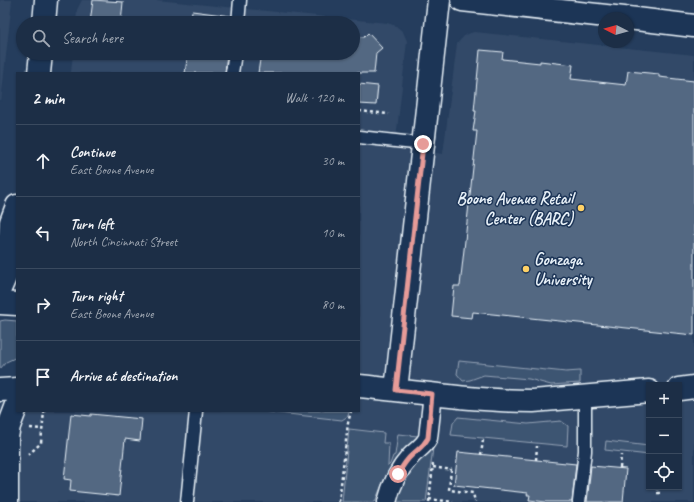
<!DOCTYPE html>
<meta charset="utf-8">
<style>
:root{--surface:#1c2e46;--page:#293a51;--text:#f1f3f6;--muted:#a0a8b3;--line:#3a4a5f}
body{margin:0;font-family:Caveat,sans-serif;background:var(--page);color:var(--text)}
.controls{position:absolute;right:12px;bottom:12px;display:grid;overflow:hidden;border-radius:0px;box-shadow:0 1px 3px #0004}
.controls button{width:36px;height:36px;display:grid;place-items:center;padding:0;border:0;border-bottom:1px solid var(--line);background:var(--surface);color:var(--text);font:20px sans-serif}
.compass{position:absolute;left:598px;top:12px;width:36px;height:36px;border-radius:50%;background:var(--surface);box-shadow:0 1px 3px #0004;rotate:276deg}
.stop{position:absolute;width:12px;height:12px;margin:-9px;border:3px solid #e69b98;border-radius:50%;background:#fff}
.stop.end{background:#e69b98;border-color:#fff;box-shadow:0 1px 4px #0008}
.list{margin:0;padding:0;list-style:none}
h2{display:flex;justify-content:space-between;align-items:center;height:52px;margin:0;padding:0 16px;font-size:17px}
h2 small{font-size:13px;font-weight:400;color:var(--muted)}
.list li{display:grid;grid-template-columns:26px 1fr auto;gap:12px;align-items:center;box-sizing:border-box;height:72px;padding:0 16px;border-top:1px solid var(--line)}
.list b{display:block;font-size:15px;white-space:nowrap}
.list p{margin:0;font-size:13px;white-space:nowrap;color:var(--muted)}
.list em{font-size:13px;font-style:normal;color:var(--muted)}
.icon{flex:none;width:22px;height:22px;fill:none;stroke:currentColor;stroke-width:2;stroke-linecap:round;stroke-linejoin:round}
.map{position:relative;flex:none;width:694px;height:502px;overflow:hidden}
.search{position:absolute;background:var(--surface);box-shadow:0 1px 3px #0004;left:16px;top:16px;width:344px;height:44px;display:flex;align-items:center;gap:10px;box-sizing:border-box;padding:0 14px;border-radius:22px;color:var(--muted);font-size:15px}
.panel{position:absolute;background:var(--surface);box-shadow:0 1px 3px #0004;left:16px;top:72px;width:344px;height:340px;border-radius:0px}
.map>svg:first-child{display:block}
.built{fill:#334a68;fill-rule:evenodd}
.green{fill:#3e5472;stroke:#93a2b5}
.building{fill:#536782;stroke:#e8f1f8}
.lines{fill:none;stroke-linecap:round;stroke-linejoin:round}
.service-casing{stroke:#e8f1f8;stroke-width:15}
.pedestrian-casing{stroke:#e8f1f8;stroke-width:21}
.minor-casing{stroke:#e8f1f8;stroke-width:25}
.tertiary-casing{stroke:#e8f1f8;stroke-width:25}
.primary-casing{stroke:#e8f1f8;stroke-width:25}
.path{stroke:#e8f1f8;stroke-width:2.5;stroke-dasharray:3 3;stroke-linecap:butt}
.service{stroke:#1d3557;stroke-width:12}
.pedestrian{stroke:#1d3557;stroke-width:18}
.minor{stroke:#1d3557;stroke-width:22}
.tertiary{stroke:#1d3557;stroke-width:22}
.primary{stroke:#1d3557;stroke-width:22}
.route{stroke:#e69b98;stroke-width:5}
.poi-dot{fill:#ffd166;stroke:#1d3557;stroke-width:1.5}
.labels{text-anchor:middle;stroke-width:3;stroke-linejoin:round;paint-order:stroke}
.poi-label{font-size:17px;font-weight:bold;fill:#e8f1f8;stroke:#1d3557;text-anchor:end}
</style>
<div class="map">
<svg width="694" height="502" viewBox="0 0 694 502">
<rect width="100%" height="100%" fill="#253d5d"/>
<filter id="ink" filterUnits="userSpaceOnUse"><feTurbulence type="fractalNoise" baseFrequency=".025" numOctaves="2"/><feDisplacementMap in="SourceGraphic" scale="8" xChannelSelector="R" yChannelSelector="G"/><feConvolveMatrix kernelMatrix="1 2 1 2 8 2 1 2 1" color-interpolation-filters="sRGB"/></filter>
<g filter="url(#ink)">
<path class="built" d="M0,0H12L1,101H0Z
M82,0H156L387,23L396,26L403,32L407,41L395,148L443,154L457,44L465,35L474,32L694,55V502H0V397L17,398V411H359V73H71L73,53H353V23H76L77,10ZM649,385H679V487H649Z"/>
<path class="green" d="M5,320L17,321V357L6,362L0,369V321Z
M459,361L566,372L580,371V383L551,385L529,379L484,375L470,380L463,381L457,374Z
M261,411H348L349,412L348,416L342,420Z
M458,417L528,424L561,421L568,426L567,446L451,435L453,423Z
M349,429L384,433L383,443H389L388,466L390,464L393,456L395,455L398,434L418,436C414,443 407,446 402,451C389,465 382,484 375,502H342Z
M606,441L649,446V455L605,450Z
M433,448L426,502H396C400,490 405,474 414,465C420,459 427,455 433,448Z"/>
<path class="building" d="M93,0L123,2L121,23H90Z
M192,11L231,16V23H191Z
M368,33L382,48L376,53L374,73H258L261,53H353V36L364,37Z
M480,50L503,52L502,59L540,63V61L573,65L571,79L626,85L628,71L659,74V77L694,81V335L473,312L472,318L451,316L454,286H460L477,131H473L476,111H474Z
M188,53H227L225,73H185Z
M359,84L378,86L376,105L359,104Z
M71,414L91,416V414L142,419L140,441L125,439L119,496L70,491L71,480L64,479Z
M458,452L576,464L572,502H546L529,500L530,495H527L528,493L454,485Z
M591,466L626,469L623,502H587Z"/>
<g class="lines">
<defs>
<path id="service" d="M238,23L240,0
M232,73L235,53
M359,137L423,144
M187,502L196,411
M579,502L585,451V397"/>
<path id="pedestrian" d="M387,502C391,486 399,469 410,457C417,449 423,448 428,438L433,394"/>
<path id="minor" d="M359,386C417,392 475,401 533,401L649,391
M679,389L694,387
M396,390L439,0"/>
<path id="tertiary" d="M44,23L46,0
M39,73L41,53
M0,289L6,275L8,264L11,222L17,206
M0,303L17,304
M0,390L17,389
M7,502V437L9,426L17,405"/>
<path id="primary" d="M462,0L624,18
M628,18L694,26"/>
</defs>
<use href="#service" class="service-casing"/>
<use href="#pedestrian" class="pedestrian-casing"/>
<use href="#minor" class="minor-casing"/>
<use href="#tertiary" class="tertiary-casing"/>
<use href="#primary" class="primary-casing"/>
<path class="path" d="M359,111L389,114
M30,428L42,429
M28,455L41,443L44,411
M481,455L483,440
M536,460L537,446
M433,467L452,470
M620,468L621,455
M451,469L449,490L473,493L475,502
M657,487V493H661
M429,499L453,502
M339,502L348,423L351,411
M429,502L433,464"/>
<use href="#service" class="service"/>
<use href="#pedestrian" class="pedestrian"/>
<use href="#minor" class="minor"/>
<use href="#tertiary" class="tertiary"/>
<use href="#primary" class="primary"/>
</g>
</g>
<g class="lines" filter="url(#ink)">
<path class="route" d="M398,474C402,467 406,460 412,455C418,449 423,447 428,438L432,394L396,390L423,144"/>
</g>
<g class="poi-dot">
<circle cx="581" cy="208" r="4"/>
<circle cx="526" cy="269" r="4"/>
</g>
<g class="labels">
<g class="poi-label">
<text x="573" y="204">Boone Avenue Retail<tspan x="573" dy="20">Center (BARC)</tspan></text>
<text x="534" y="265" text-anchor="start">Gonzaga<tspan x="534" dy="20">University</tspan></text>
</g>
</g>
</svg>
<div class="controls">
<button>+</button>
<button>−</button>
<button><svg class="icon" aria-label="locate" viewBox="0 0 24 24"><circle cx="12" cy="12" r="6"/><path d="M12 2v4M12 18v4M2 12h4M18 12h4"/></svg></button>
</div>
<svg class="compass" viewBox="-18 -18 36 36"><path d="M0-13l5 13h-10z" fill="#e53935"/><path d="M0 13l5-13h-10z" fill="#a0a8b3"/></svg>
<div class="stop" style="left:398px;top:474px"></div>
<div class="stop end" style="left:423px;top:144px"></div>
<div class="search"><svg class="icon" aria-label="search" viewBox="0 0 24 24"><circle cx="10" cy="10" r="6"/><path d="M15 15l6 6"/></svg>Search here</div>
<section class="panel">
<h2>2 min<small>Walk · 120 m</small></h2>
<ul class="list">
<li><svg class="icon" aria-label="ahead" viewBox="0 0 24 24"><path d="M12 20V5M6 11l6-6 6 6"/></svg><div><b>Continue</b><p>East Boone Avenue</p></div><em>30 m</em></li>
<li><svg class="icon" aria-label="left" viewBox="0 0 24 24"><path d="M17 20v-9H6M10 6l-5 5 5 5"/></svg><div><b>Turn left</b><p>North Cincinnati Street</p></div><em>10 m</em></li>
<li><svg class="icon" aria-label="right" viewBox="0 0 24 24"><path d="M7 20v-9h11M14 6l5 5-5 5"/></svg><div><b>Turn right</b><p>East Boone Avenue</p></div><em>80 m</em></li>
<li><svg class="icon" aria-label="arrive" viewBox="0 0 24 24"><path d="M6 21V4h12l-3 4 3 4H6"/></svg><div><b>Arrive at destination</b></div></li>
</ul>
</section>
</div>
